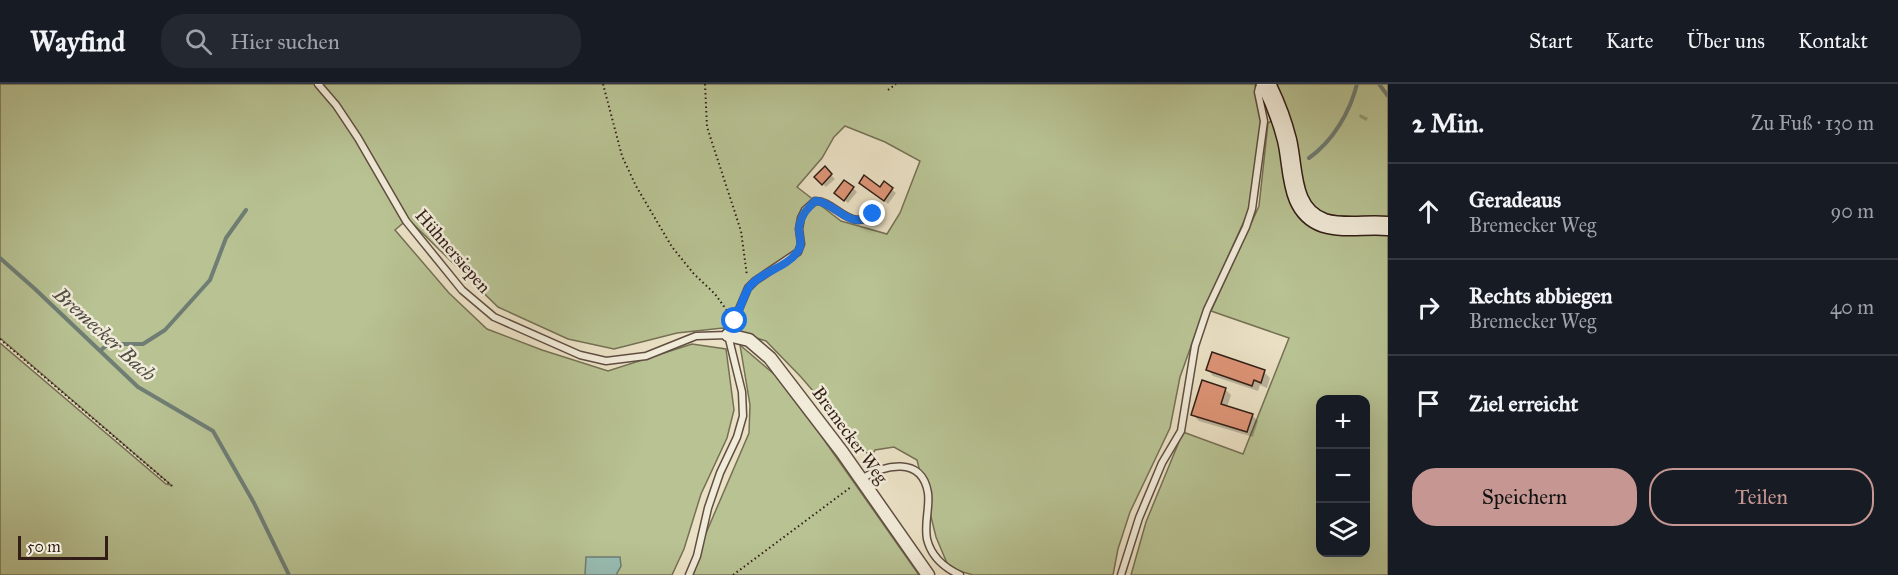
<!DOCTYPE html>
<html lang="de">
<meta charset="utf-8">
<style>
:root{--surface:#171b24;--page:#242831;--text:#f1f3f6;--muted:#9ea1a6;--line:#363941;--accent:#c59692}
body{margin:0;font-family:"IM FELL Great Primer",serif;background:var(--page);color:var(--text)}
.controls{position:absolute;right:18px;bottom:18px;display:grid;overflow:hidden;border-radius:12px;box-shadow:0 6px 24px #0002}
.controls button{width:54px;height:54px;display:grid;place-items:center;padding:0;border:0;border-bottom:2px solid var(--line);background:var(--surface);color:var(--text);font:30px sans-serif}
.scale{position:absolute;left:18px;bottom:15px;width:90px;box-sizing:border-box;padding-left:6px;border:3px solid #321e16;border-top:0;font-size:16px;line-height:21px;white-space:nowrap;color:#321e16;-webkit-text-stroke:4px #f1ebd9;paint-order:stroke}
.stop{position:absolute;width:18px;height:18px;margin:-14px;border:4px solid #1a73e8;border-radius:50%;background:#fff}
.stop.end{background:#1a73e8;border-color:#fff;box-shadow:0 2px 6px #0008}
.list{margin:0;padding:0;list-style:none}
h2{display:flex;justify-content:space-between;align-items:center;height:78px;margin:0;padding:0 24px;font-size:26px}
h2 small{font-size:20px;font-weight:400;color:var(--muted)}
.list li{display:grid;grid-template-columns:39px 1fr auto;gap:18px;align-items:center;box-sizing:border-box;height:96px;padding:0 24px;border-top:2px solid var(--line)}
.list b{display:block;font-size:22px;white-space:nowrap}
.list p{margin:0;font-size:20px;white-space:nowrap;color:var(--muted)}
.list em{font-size:20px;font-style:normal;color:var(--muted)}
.actions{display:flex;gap:12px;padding:18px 24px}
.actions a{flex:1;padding:14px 0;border:2px solid var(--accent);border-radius:24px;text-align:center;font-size:21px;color:var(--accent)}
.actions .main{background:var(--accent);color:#111}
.icon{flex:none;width:33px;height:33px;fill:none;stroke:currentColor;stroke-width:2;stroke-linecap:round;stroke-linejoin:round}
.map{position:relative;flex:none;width:1388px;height:491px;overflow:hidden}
header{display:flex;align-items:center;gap:36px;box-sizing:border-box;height:84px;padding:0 30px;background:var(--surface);border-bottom:2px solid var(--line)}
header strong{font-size:28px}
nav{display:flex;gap:33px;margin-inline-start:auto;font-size:21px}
.search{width:420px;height:54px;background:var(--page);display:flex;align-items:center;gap:15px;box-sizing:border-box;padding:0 21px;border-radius:24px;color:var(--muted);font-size:22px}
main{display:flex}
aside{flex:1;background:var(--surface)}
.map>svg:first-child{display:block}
.green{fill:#b8c293;stroke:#757054;stroke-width:1.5;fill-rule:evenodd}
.water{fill:#98bdb3;stroke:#6f7d74;stroke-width:1.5}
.shadow{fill:#0003}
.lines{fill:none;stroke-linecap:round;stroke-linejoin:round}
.stream{stroke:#6f7d74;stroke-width:4}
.building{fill:#dd9476;stroke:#321e16;stroke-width:1.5}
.lane-casing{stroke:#604e42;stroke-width:9}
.street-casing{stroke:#604e42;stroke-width:15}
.secondary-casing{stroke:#321e16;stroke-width:21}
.path{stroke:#321e16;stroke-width:2;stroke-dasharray:1.5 3;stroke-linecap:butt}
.lane{stroke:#f1ebd9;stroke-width:6}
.street{stroke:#f1ebd9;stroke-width:12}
.secondary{stroke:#f1ebd9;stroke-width:18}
.route{stroke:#1a73e8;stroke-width:8}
.labels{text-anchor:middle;stroke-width:5;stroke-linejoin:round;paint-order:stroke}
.street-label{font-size:18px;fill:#321e16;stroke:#f1ebd9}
.water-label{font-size:20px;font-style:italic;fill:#514e45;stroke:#f1ebd9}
</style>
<header>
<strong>Wayfind</strong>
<div class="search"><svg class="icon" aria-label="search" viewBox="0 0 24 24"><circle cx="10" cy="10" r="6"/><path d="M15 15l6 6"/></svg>Hier suchen</div>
<nav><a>Start</a><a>Karte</a><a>Über uns</a><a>Kontakt</a></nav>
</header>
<main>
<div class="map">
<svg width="1388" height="491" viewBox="0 0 1388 491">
<rect width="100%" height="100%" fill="#eae0c4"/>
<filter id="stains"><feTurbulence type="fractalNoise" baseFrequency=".00333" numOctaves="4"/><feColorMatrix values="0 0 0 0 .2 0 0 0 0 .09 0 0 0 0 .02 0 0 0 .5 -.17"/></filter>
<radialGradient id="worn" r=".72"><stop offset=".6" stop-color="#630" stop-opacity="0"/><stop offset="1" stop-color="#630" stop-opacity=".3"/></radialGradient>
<path class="green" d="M0,0H1255L1261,39L1250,124L1205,223L1180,293L1170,344L1130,428L1118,465L1113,491H973L949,484L936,453L917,376L894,363L875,366L871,374L801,293L766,257L723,244L677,249L614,265L568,255L498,223L408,135L395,146L449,209L487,245L542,266L608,287L692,260L726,265L734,326L727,354L701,410L684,465L672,491H0V259L166,400L171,401L0,254ZM845,42L885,58L920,77L900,129L887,150L841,137L797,103L822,74L834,53Z
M1274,0H1388V491H1131L1146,438L1183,348L1243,370L1289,254L1211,227L1259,122L1268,39L1285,29ZM1320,316H1366V468H1320Z
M740,261L775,291L822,353L919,491H688L749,349L750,321Z"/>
<path class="water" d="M586,473H620L621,482L616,491H585Z"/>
<path class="shadow" d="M1360,30L1368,34L1366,37L1359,33Z
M825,85L835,95L826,103L816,93Z
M884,99L896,109L888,120L865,102L880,105Z
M853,104L857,108L848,119L840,112Z
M1208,286L1264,288L1270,294L1267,304L1260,301L1258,307L1213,292Z
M1225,305L1231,311L1227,323L1252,331L1258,337L1253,353L1199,337L1193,331Z"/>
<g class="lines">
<path class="stream" d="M1379,0L1388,12
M1309,74C1333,57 1350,28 1357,0
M0,174L35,205L138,303L213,347L254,419L289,491
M100,267L108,260H143L165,246L210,196L226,154L246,126"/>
</g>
<path class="building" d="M825,82L832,90L822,101L814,93Z
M864,91L880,103L884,97L893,104L884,117L859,99Z
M844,96L854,103L844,117L834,109Z
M1212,268L1265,286L1261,299L1254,296L1252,302L1206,286Z
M1202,296L1226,304L1221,320L1253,330L1247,348L1191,331Z"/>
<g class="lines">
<defs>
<path id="lane" d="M318,0L336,21L358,54L406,137L462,206L494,233L580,271L606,277L646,272L696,252L728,251
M861,395C884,381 922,371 928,409C930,423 924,439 927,455C931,472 945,484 960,491
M689,491L697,472L708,424L720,389L737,353L743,332L742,308L728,251L748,204L755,197L798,168L801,160L799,145L801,134L805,126L815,117C835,116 850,149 873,130
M1121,491L1139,434L1162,379L1181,347L1195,262L1207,226L1246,143L1252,125L1264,37L1258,8L1260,0"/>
<path id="street" d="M728,251L749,256L770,274L842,368L928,491"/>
<path id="secondary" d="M1266,0C1275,18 1282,36 1287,56C1294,85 1289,127 1324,139C1344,145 1367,140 1388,142"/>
</defs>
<use href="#lane" class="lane-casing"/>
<use href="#street" class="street-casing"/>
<use href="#secondary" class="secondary-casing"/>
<path class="path" d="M603,0L622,72L636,102L672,163L694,190L715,210L728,228
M705,0L707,43L741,147L747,192
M888,6L896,0
M0,255L172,402
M733,491L851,403"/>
<use href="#lane" class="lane"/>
<use href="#street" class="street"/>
<use href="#secondary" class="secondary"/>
</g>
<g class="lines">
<path class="route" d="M735,237C740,226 743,211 750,202C762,187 787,184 798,167C803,161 799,152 799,145C800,132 807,125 815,117C835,117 850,149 873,130"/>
</g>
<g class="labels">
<g class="street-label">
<text transform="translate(453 167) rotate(49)" y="6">Hühnersiepen</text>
<text transform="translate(850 351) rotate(54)" y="6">Bremecker Weg</text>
</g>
<g class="water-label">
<text transform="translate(105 250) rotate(42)" y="7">Bremecker Bach</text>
</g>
</g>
<rect width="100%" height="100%" filter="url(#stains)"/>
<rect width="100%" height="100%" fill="url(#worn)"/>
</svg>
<div class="controls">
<button>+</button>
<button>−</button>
<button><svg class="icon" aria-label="layers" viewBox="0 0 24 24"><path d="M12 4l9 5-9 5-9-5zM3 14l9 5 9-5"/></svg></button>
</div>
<div class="scale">50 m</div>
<div class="stop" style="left:735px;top:237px"></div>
<div class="stop end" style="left:873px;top:130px"></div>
</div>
<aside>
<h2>2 Min.<small>Zu Fuß · 130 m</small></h2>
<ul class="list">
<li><svg class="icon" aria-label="ahead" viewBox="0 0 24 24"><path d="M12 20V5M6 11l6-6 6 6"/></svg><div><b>Geradeaus</b><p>Bremecker Weg</p></div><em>90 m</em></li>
<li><svg class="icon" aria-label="right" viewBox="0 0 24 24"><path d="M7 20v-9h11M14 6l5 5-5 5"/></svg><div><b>Rechts abbiegen</b><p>Bremecker Weg</p></div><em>40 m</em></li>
<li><svg class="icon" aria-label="arrive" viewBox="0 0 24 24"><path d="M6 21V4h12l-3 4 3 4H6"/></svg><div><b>Ziel erreicht</b></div></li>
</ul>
<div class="actions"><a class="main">Speichern</a><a>Teilen</a></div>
</aside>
</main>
